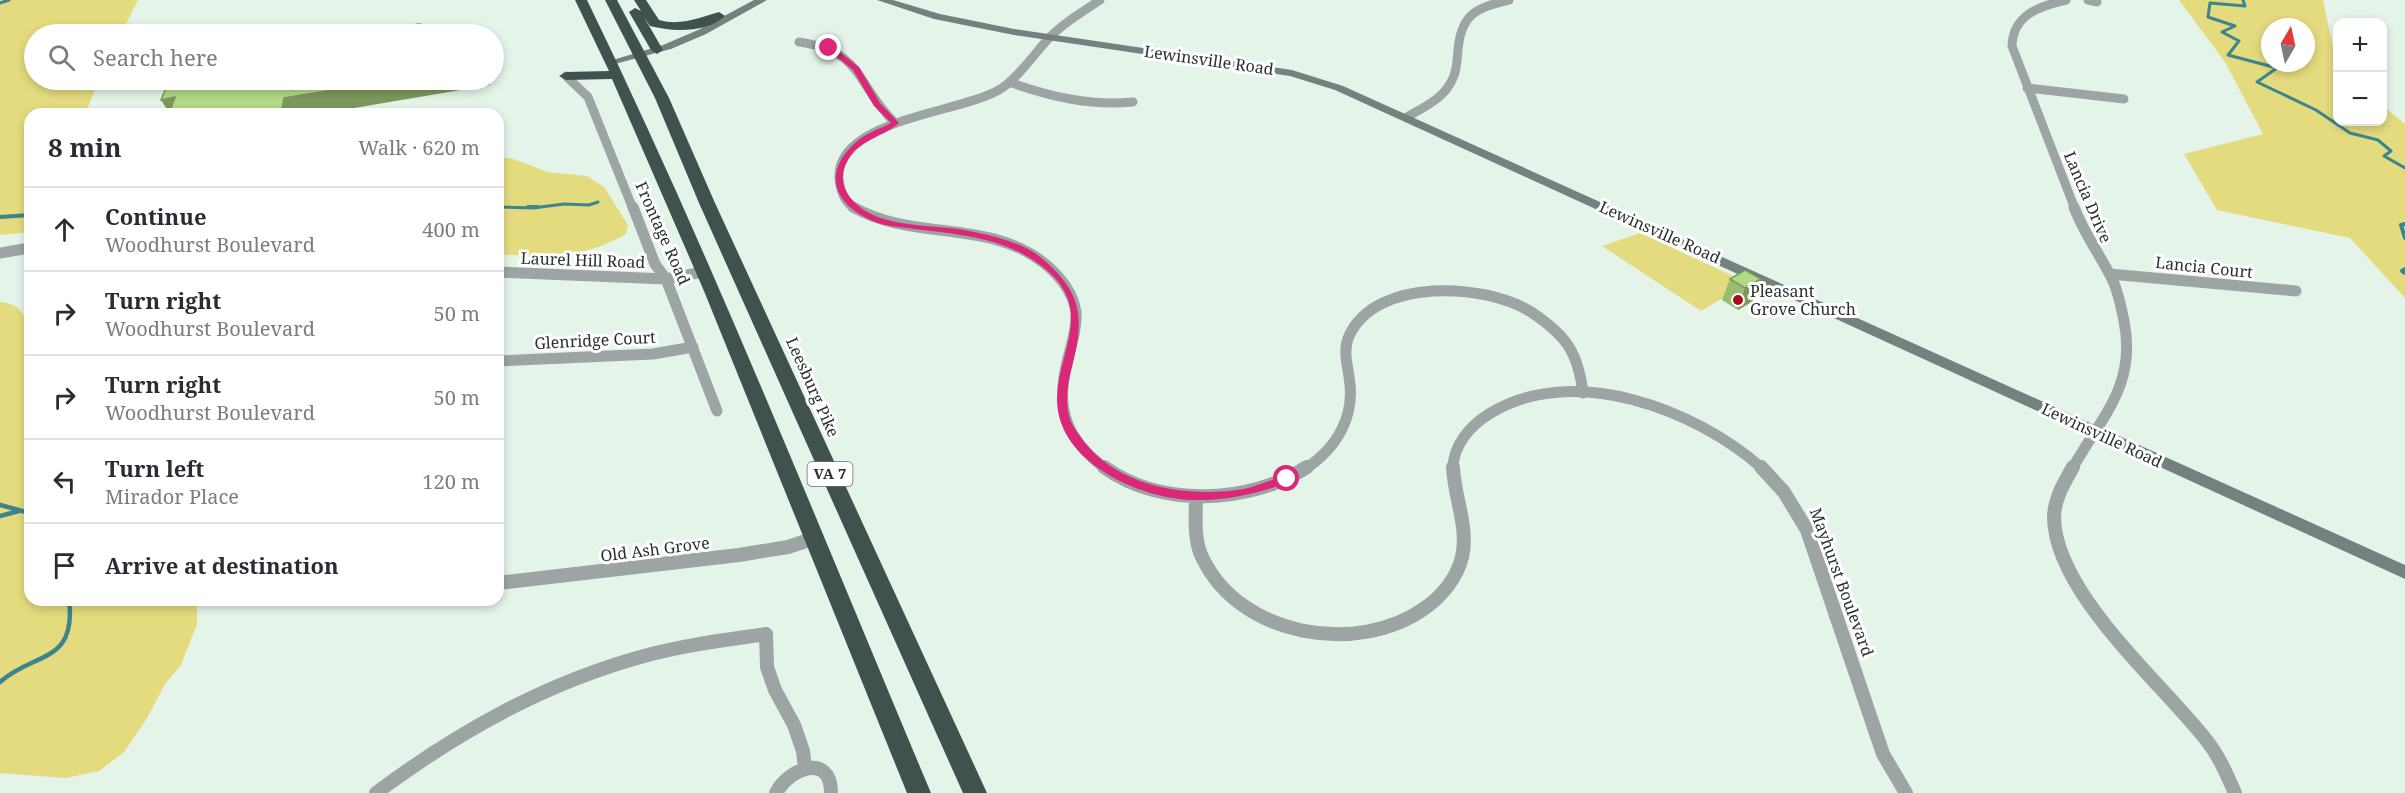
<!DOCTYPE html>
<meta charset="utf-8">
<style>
:root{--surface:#fff;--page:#f2f2f3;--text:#2b2b33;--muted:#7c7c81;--line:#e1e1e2}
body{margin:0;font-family:"Noto Serif",serif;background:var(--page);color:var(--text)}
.controls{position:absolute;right:18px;top:18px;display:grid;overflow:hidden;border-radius:12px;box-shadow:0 3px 9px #0003}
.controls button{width:54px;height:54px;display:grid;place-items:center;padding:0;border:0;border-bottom:2px solid var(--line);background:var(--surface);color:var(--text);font:30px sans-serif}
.compass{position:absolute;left:2261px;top:18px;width:54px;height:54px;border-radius:50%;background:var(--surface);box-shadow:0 3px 9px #0003;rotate:9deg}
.stop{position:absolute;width:18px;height:18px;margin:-14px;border:4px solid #db2777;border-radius:50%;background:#fff}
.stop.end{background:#db2777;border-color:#fff;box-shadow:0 2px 6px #0008}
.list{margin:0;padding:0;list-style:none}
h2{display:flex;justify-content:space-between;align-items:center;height:78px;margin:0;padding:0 24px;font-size:26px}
h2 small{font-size:20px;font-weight:400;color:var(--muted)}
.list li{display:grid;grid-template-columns:39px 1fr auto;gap:18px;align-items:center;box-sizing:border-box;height:84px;padding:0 24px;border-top:2px solid var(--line)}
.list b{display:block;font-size:22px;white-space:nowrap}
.list p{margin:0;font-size:20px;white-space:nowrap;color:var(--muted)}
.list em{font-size:20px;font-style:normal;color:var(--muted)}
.icon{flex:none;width:33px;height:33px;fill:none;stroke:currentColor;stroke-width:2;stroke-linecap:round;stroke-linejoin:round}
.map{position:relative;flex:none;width:2405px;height:793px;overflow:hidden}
.search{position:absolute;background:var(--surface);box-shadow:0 3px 9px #0003;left:24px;top:24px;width:480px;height:66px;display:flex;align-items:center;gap:15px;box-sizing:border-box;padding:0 21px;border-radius:33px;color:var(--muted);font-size:22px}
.panel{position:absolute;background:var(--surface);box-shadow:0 3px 9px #0003;left:24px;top:108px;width:480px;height:498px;border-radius:18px}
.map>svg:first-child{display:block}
.green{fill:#e4da7e;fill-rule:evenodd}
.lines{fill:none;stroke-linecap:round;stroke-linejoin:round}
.stream-far2{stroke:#3d858e;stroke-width:3}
.stream-far1{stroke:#3d858e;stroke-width:4}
.stream{stroke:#3d858e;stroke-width:4.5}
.street-far2{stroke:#9ca5a3;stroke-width:9}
.street-far1{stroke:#9ca5a3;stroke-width:11}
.street{stroke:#9ca5a3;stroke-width:14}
.secondary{fill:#75817e;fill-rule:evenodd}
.highway{fill:#41524e;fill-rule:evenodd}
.wall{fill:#99bb72}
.shaded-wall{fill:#7d985d}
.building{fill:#b2d985;stroke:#7d985d;stroke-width:1.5}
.route{fill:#db2777}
.poi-dot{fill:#a50c1c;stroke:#fff;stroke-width:2}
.labels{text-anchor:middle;stroke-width:6;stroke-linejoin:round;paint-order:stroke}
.shield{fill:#fff;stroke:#6a6e6b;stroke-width:1.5}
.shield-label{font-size:15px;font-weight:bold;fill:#2a302c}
.street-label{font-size:16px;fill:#2a302c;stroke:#fff}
.poi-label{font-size:16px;fill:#2a302c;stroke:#fff;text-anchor:start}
</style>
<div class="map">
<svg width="2405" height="793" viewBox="0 0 2405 793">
<rect width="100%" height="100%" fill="#e4f4e9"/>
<path class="green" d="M0,0H138L121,34H34V80H99L85,114H30V232L0,235Z
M2179,0H2323L2337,67L2338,122H2382L2383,106L2405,124V298L2350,238L2217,210L2184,154L2263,134L2225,62ZM2270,27H2306V63H2270Z
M498,157L513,159L548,172L587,176L604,187L628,225L626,234C586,258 543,258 498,254Z
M1640,233L1748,283L1701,311L1602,246Z
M0,302C19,304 22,311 30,328V600H197V624L181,665L165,684L147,718L124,752L99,771L66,778L0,773Z"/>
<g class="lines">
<path class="stream-far2" d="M2243,0L2245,6L2210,3L2208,17L2235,26L2222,32L2239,41L2228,55L2277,68L2257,82L2316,110L2350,133L2378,140L2391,151L2384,156L2405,168
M0,3L9,0
M498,207L533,208L564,204L589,205L598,202"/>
<path class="stream-far1" d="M528,207H538
M0,217L30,215
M2405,224L2401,225L2405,238
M2405,269L2402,271L2405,273"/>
<path class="stream" d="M0,505L30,513
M0,516L19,511
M0,682C33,652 77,664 69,600"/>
<path class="street-far2" d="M2066,0C2039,6 2013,15 2012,46L2075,209
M2088,0L2097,2
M799,42C864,51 855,84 895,123
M566,76L588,97L633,209
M1012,83C1052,97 1090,106 1133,102
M2027,88L2124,99
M1407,117C1424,107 1445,98 1453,78C1457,70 1457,59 1458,50C1461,14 1477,7 1509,0
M855,209C844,202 840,191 839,178C836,118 965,113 1002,88C1022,74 1035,52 1052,35C1066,21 1084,11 1100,0"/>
<path class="street-far1" d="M633,207L655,264L666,279L717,411
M853,207C912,241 989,219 1044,263C1060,276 1073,292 1076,312C1077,329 1071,346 1067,362C1055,410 1067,440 1106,469
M0,253L30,248
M498,272L666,279L703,272
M2110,274L2296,291
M498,361L653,354L693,347
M1305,469C1337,448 1356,416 1349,377C1347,363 1343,349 1349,336C1376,277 1485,283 1531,312C1566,335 1578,352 1583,393
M1453,469C1453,445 1470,426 1489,414C1572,362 1696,409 1763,469
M2072,469C2101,417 2137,386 2124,321C2121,307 2119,294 2113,281C2101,256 2084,234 2074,207"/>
<path class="street" d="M1104,467C1161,508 1249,504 1307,467
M1761,467L1784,492L1807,530L1883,754L1906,793
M2073,467C2064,483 2054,499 2054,518C2056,594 2161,682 2207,741C2219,756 2227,775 2235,793
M1196,496C1196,516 1193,540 1203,559C1241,637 1358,656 1425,608C1442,596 1457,578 1462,557C1469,527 1454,497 1453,467
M498,583L739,555L788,547L815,538
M376,793C458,732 545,683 644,656C684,645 725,640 766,634L767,667L775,690L794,725L803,751L805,768
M776,793C789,768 831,752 831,793"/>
<path class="secondary" d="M754,0H767L706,34L671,49L611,65L606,62L663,45L698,30Z
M877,0H893L940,14L1014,29L1292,70L1343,86L2405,565V579L1335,90L1290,76L1014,35L934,19Z"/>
<path class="highway" d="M575,0H587C713,259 819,528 931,793H907L704,291L612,79L566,80L559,76L566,72L609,71Z
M605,0H617L669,98L715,203L987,793H963L699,203L655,98Z
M634,0H646L659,20C681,26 698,18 719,12L725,16C707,33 672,32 650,26L644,17L663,50L657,54L651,50L629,12L635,8L641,11Z"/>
</g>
<path class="wall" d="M1745,270L1753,301L1738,310L1722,300L1730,279Z"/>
<path class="shaded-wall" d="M396,80H490V85L319,114H281L284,98Z
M175,97L170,114L161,100Z
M217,110L220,114H193Z
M1761,279L1753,301L1738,310L1745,288Z"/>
<path class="building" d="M419,24L436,28V34H386L394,28Z
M482,28V34H443Z
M181,80H396L284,98L281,114H216L217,110L193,114H169L175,97L161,100L168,83Z
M1745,270L1761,279L1745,288L1730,279Z"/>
<path class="route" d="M827,46H832L859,67L880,103L899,123C883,137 859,140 848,160C831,188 859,212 884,219C913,228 945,225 974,232C998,237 1027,244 1045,261C1083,294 1084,320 1072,367C1068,382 1065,400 1069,416C1072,427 1079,434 1085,443C1121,488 1190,498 1244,489C1258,486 1273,479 1287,475L1291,476V482C1260,492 1231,500 1198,500C1148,501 1072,469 1059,416C1046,360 1107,310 1036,262C1000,237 956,234 914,229C903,227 889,227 878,223C837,208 819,176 855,143C864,134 879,129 891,123L874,106L853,70L827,49Z"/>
<circle class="poi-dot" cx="1738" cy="300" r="6"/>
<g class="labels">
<rect class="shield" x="807.5" y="462" width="45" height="24" rx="4.5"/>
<g class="shield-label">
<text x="830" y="479">VA 7</text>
</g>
<g class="street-label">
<text transform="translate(1209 60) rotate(8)" y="6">Lewinsville Road</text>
<text transform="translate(2088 197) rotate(67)" y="6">Lancia Drive</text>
<text transform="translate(1660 232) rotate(24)" y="6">Lewinsville Road</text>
<text transform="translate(663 233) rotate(66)" y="6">Frontage Road</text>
<text transform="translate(583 260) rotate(2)" y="6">Laurel Hill Road</text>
<text transform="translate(2204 267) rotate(6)" y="6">Lancia Court</text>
<text transform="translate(595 340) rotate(-3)" y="6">Glenridge Court</text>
<text transform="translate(813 387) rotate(66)" y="6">Leesburg Pike</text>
<text transform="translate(2102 435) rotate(25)" y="6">Lewinsville Road</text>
<text transform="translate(655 549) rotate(-7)" y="6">Old Ash Grove</text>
<text transform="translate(1842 582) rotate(70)" y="6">Mayhurst Boulevard</text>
</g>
<g class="poi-label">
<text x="1750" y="297">Pleasant<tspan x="1750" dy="18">Grove Church</tspan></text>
</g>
</g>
</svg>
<div class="controls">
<button>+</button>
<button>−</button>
</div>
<svg class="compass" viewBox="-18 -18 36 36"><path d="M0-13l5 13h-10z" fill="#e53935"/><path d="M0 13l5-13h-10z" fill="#7c7c81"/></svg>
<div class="stop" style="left:1287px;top:479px"></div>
<div class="stop end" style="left:829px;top:48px"></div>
<div class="search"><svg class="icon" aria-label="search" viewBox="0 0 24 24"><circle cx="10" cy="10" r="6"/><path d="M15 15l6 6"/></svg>Search here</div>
<section class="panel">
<h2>8 min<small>Walk · 620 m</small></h2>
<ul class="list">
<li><svg class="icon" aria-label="ahead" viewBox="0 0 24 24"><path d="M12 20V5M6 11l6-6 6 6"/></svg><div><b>Continue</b><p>Woodhurst Boulevard</p></div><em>400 m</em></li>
<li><svg class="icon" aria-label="right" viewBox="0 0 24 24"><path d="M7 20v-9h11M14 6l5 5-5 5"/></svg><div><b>Turn right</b><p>Woodhurst Boulevard</p></div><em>50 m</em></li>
<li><svg class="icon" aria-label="right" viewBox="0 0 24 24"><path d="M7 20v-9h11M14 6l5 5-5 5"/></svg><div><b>Turn right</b><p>Woodhurst Boulevard</p></div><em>50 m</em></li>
<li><svg class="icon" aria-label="left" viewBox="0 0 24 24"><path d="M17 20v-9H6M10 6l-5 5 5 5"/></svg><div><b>Turn left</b><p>Mirador Place</p></div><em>120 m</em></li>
<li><svg class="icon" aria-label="arrive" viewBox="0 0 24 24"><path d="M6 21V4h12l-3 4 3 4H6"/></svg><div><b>Arrive at destination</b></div></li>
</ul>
</section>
</div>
